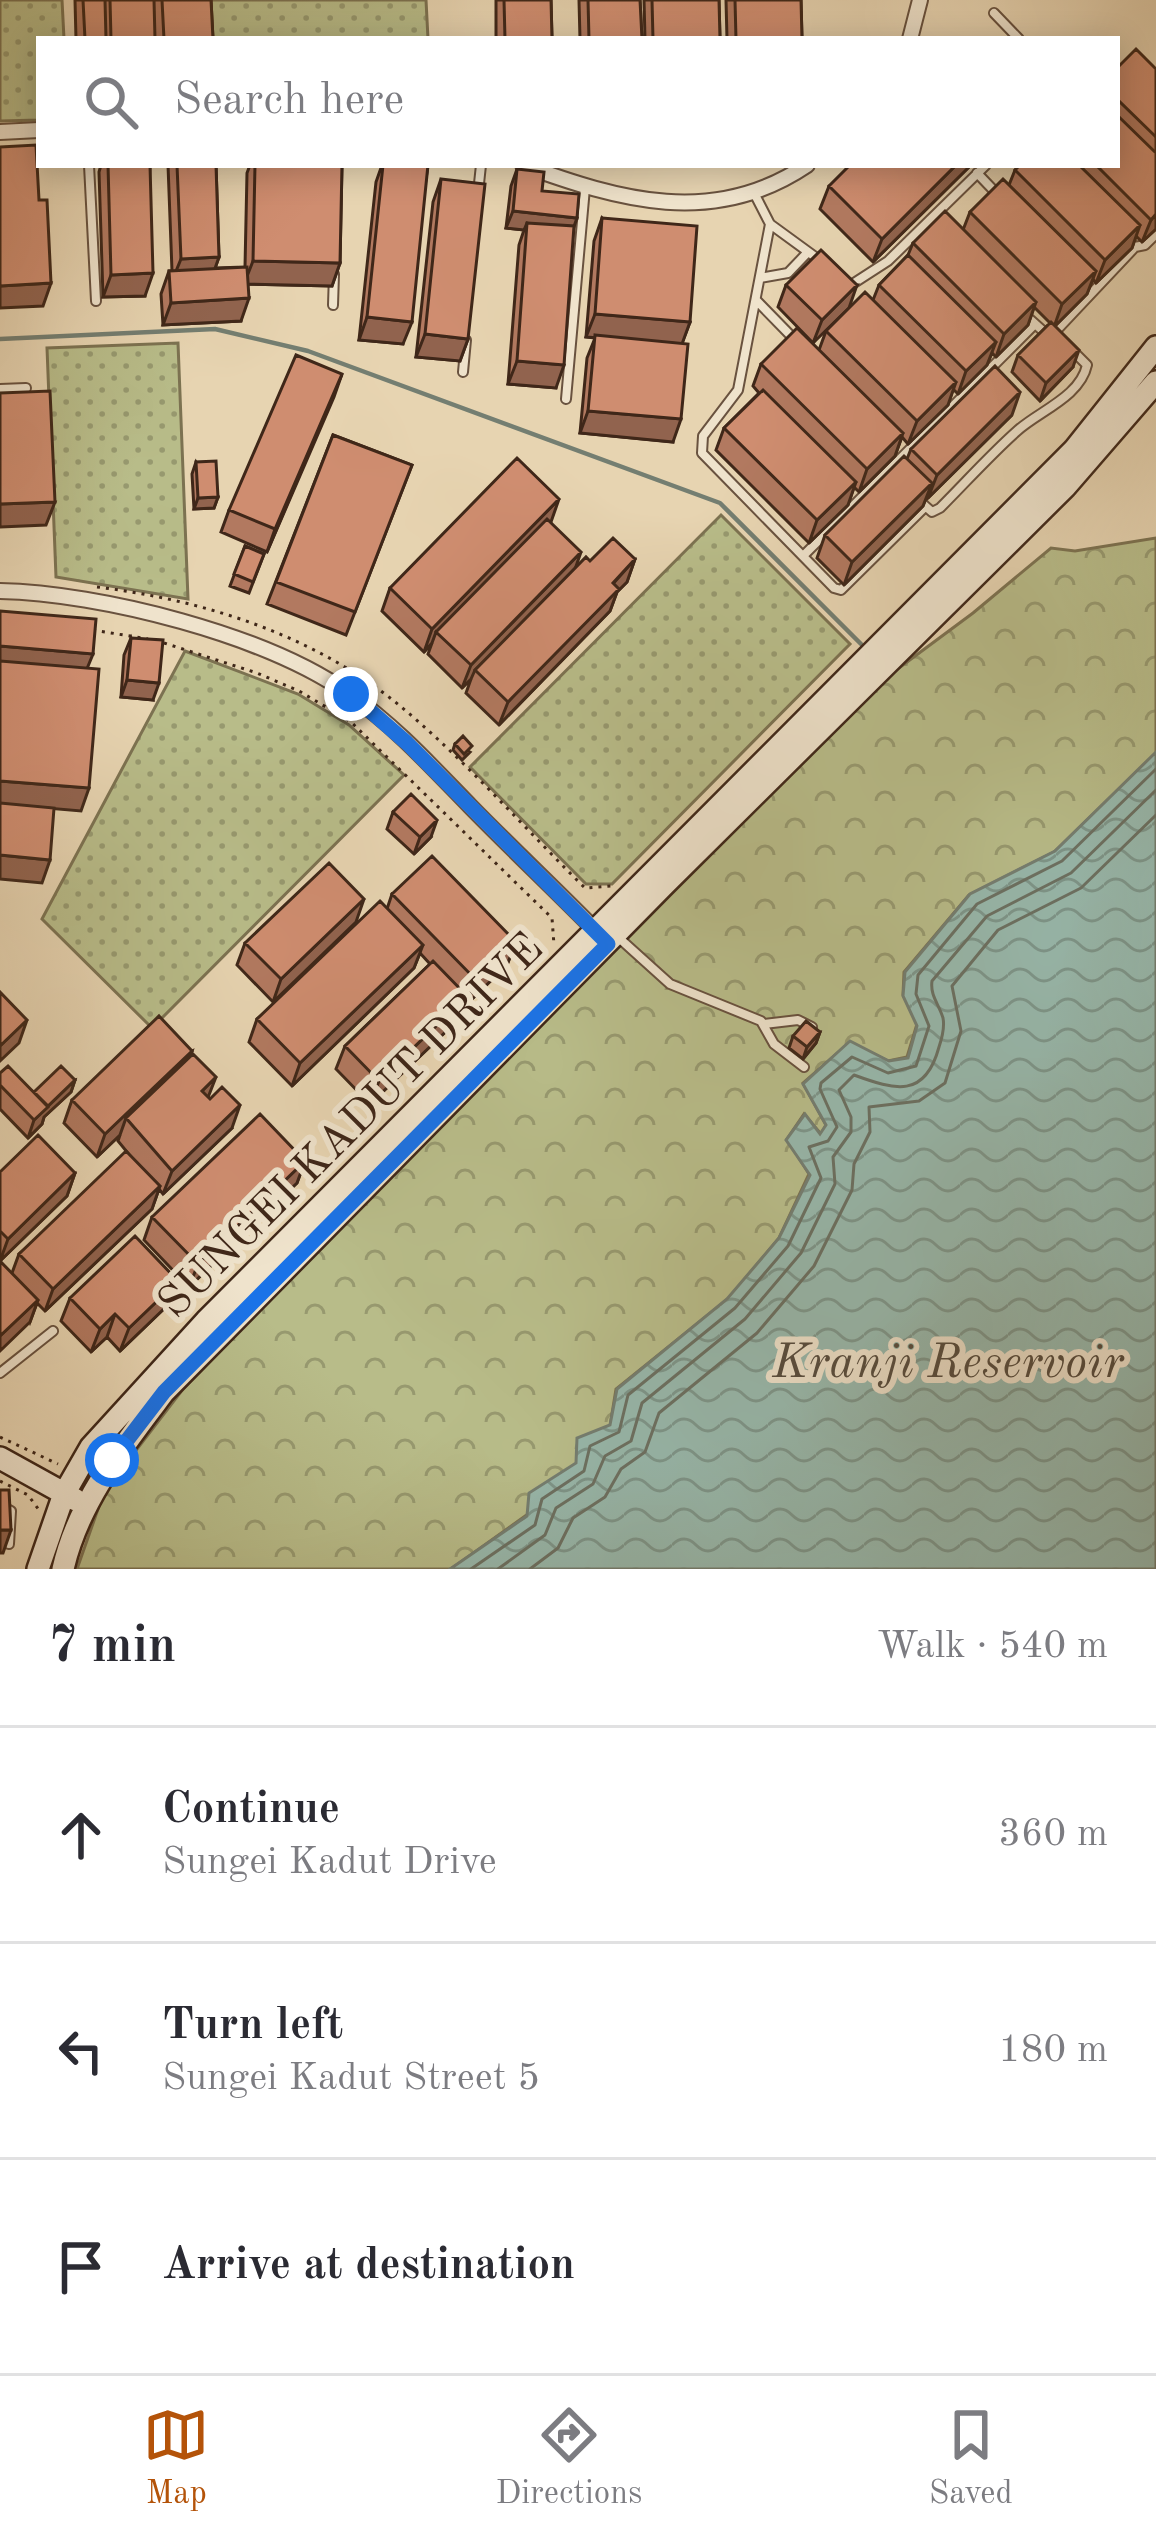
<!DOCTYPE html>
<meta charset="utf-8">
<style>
:root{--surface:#fff;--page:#f2f2f3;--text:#2b2b33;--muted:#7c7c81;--line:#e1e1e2;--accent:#b45309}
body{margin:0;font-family:"Old Standard TT",serif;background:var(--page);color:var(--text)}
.stop{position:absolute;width:36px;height:36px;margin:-27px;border:9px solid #1a73e8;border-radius:50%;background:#fff}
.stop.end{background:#1a73e8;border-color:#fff;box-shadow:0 3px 12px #0008}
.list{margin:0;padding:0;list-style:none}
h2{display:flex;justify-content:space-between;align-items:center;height:156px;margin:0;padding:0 48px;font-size:51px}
h2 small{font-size:39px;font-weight:400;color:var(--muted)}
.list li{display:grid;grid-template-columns:78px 1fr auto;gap:36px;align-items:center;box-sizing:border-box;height:216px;padding:0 48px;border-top:3px solid var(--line)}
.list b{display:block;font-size:45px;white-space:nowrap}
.list p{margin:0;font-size:39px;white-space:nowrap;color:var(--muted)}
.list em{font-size:39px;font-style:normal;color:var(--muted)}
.icon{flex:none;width:66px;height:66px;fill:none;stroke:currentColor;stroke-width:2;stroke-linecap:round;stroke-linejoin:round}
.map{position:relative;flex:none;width:1156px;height:1569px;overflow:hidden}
.search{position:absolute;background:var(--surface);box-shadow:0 6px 30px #0003;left:36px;right:36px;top:36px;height:132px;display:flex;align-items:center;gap:30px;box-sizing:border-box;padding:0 42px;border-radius:0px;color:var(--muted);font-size:45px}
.sheet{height:804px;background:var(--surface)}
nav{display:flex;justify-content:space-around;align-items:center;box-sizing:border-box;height:168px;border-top:3px solid var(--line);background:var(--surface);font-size:33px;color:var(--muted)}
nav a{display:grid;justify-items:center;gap:6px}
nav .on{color:var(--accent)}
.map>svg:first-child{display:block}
.grass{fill:url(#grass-dots);stroke:#7c7251;stroke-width:3}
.forest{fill:url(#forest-crowns);stroke:#7c7251;stroke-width:3}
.water{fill:url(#water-waves);stroke:#747e71;stroke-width:3}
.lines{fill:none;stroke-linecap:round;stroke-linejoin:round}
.shore{stroke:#6b7062;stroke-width:3}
.stream{stroke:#747e71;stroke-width:4.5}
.lane-casing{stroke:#69523f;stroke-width:12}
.street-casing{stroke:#69523f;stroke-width:18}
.secondary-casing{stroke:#3f2719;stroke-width:26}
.path{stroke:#3f2719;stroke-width:3;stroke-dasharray:3 6;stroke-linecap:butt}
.lane{stroke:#efe3cc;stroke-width:8}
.street{stroke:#efe3cc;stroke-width:14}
.secondary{stroke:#efe3cc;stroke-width:21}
.wall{fill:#b27960;stroke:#3f2719;stroke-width:3}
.shaded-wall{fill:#91634e;stroke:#3f2719;stroke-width:3}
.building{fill:#cf8d70;stroke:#3f2719;stroke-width:3}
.route{stroke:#1a73e8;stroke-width:15}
.labels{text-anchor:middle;stroke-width:12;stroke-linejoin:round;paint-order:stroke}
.street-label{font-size:45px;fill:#3f2719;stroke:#efe3cc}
.water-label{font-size:48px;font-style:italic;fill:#554b3e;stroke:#efe3cc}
</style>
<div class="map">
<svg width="1156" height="1569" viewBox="0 0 1156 1569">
<defs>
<pattern id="grass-dots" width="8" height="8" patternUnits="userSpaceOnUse" patternTransform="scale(3)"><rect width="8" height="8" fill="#b8bc89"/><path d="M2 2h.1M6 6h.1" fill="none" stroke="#97996f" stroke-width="1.8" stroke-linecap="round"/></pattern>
<pattern id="forest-crowns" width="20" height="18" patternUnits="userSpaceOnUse" patternTransform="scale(3)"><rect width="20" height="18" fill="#b8bc89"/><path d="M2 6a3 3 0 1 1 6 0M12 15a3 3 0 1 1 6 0" fill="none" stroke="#97996f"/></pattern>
<pattern id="water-waves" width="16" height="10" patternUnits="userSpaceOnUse" patternTransform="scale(3)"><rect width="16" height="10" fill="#97b8ac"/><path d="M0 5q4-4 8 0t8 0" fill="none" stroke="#7d968b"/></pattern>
</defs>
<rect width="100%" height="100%" fill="#e7d4b1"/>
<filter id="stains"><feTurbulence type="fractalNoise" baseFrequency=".00167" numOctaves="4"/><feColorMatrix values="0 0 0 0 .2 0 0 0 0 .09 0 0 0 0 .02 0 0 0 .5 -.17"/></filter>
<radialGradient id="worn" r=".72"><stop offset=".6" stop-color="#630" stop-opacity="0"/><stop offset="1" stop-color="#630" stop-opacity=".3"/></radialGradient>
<path class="grass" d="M0,0H62L64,39H39V120L0,121Z
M206,0H426L428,39H207Z
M178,343L188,599L56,577L47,348Z
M721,515L850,644L612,884H586L470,767Z
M185,651L298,694L349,725L404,775L152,1028L42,919Z"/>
<path class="forest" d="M1156,538V753L1054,852L969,895L904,972L903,995L917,1024L907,1057L888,1061L850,1042L803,1083L826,1125L821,1134L804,1114L787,1139L809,1174L779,1238L729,1298L616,1389L610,1426L578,1462L528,1514L451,1569H77L104,1492L183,1389L833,717L973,613L1051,548L1075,551Z"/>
<path class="water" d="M1156,752V1569H450L527,1516L529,1493L576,1463L577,1438L610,1425L617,1389L727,1299L779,1238L810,1175L786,1140L805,1114L820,1134L826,1125L803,1084L850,1041L889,1061L908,1058L917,1026L903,996L905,972L970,894L1055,851Z"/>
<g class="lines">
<path class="shore" d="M471,1569L535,1525L542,1499L584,1471L590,1446L619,1432L628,1395L735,1308L788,1246L821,1178L809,1147L828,1141L837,1127L820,1089L821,1083L852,1057L888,1073L916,1066L929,1026L916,994L918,975L977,904L1062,861L1156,769
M498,1569L545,1535L556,1508L593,1484L605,1456L631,1441L642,1403L745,1319L801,1253L835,1184L833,1157L851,1132V1117L839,1090L854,1075C895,1090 925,1099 939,1047C942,1038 945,1028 943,1018C939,1004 930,996 932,981L987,916L1071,873L1156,790
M530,1569L558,1548L573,1518L605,1497L621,1469L645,1452L659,1413L757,1333L814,1266L852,1190L854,1164L870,1132L869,1107L919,1101L945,1083L961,1031L952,986L998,930L1081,888L1156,815"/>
<path class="stream" d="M0,339L215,329L308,351L720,503L861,644"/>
<defs>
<path id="lane" d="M994,13L1019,39
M89,165L96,301
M977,173L999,196
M753,191L770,224L818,259
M478,193L481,165
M770,224L738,390L703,436L702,453L834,588L841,590L923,509L922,499
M1135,247L1145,245L1156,234
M760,278L788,273L808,252
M854,283L888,261L986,165
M756,300L796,341
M333,305L334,274
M1024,314L1043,331L1055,332L1135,247L1128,240
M463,372L466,340
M0,389L26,388
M566,399L585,188
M924,505L932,512L940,508C966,482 990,455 1017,431C1039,411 1080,397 1087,365L1070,348
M803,556L1034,325
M619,938L670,984L761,1021L774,1044L804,1067
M764,1024L798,1020L812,1027
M0,1373L53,1331
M0,1505L11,1511L9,1544"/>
<path id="street" d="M910,39L920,0
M0,132L39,130
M523,165C619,200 714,228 807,165
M0,591C100,593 267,635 349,694C394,725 432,767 470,806C513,850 558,892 601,936"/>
<path id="secondary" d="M0,1458L76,1500
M38,1569L64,1494L91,1447L206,1321L1074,450L1156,347
M63,1569C78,1502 123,1446 164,1392L664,885L1065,487L1156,382"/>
</defs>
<use href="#lane" class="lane-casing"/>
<use href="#street" class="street-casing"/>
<use href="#secondary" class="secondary-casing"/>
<path class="path" d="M97,587C203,600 310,634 394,701C463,757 522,826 585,888L612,886
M93,630L148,639
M164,643L257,673L299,691L351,722L552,918L554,945
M0,1437L58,1464
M0,1481L28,1495L39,1510"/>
<use href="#lane" class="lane"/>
<use href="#street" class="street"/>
<use href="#secondary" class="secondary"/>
</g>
<path class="wall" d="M75,0H211L213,39H76Z
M496,0H551L552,39H496Z
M579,0H640L642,39H580Z
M644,0H719L720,39H645Z
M726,0H801L802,39H727Z
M1117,68L1156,69V229L1142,242L1136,236L1132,248L1096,283L1093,279L1087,294L1055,326L1073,367L1040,401L1012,372L1018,355L1050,323L1034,307L1028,325L996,357L992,353L987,365L958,394L953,389L948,405L908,444L902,437L895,456L859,492L854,487L848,505L809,543L716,450L724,428L759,393L753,386L761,364L819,350L826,331L873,300L879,285L908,255L913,243L963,230L970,212L1009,185L1015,170L1020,165H1117Z
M101,165H150L145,296L103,297L99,172Z
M168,165H216L219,257L215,268L245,267L247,173L250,165H342L340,263L332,286L248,284L241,321L163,325L161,294L169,271H172Z
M382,165H428L403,344L359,340L376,182Z
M971,165L873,262L820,209L829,186Z
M517,169L542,191L574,226L556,388L508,384L519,245L524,230L506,228L511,186Z
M441,179L468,339L460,361L416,357L433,202Z
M602,218L690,322L682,343L673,442L580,433L587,358L595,338L586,337L594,241Z
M786,285H857L813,343L778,307Z
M342,374L267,552L221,532L229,510Z
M1012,415L928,498L927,496L923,506L844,585L817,558L825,535L907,459L911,449Z
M333,435L412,465L346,635L267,604Z
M196,462L218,497L214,508L194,509L192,474Z
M550,522L576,566L590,561L635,559L627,582L617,592L610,611L499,725L466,693L471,679L462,688L428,654L432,643L424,652L382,611L390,588Z
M245,546L264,554L249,593L230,586Z
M131,638L153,700L121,697L124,655Z
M455,744L470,752L462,760L453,750Z
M393,812L431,837L414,854L387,829Z
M392,894L516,942L507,965L468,1003L465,1000L459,1019L370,1104L336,1069L345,1046L430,964L420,953L414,968L292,1086L249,1042L257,1019L387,909Z
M356,922L273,1002L237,965L245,943Z
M820,1032L816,1043L803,1059L789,1048L793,1036Z
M192,1051L190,1056L208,1097L232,1128L163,1194L159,1189L152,1209L45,1311L37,1303L30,1322L12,1273L19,1254L132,1158L118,1141L120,1135L97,1157L64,1123L72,1100Z
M0,1073L34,1092L75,1080L71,1092L44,1117L42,1124L28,1138L0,1109Z
M305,1161L297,1183L189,1287L144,1240L152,1217Z
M0,1172L75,1173L67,1196L0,1261Z
M178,1281L170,1303L120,1351L107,1337L91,1352L61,1321L70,1298Z"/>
<path class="shaded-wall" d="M956,165H971L873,262L882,239Z
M513,211L577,218L571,235L527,223L524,230L506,228Z
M1156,214V229L1142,242L1151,220Z
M1140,225L1132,248L1096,283L1105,260Z
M219,257L211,280L172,281L181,259Z
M253,261L340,263L332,286L244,284Z
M1096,271L1087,294L1054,327L1062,304Z
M153,273L145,296L103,297L111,275Z
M51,283L43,306L0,308V286Z
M857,285L849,308L813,343L822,320Z
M249,298L241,321L163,325L171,303Z
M1036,302L1028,325L996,357L1004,334Z
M595,314L690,322L682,344L586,337Z
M367,317L412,322L403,344L359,340Z
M425,334L468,339L460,361L416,357Z
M996,342L987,365L958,394L966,371Z
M1079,350L1073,367L1040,401L1046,383Z
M517,361L564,365L556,388L508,384Z
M342,374L334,397L267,552L275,529Z
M956,382L948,405L908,444L917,421Z
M1020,392L1012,415L928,498L937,475Z
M588,411L681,419L673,442L580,433Z
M903,433L895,456L859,492L867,469Z
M856,482L848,505L809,543L817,520Z
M932,483L923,506L844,585L852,562Z
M218,497L214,508L194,509L198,498Z
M559,499L551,522L440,635L436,632L432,643L424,652L432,629Z
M55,502L46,525L0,527V504Z
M581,552L573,575L475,670L471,679L462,688L471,665Z
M635,559L627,582L617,592L610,611L499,725L508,702Z
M0,646L93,654L84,676L0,669Z
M127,680L159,683L153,700L121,697Z
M0,781L89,788L81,811L0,804Z
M437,820L431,837L414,854L420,837Z
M0,855L50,860L42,883L0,879Z
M364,899L356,922L273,1002L281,979Z
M516,942L507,965L468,1003L476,980Z
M423,945L414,968L292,1086L300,1063Z
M467,996L459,1019L370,1104L379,1081Z
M27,1020L19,1043L0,1061V1046Z
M820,1032L816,1043L803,1059L807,1047Z
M192,1051L184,1073L126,1118L120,1135L97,1157L105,1134Z
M216,1077L207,1100L202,1091Z
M75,1080L71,1092L44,1117L42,1124L28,1138L34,1120Z
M240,1105L232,1128L163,1194L172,1171Z
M305,1161L297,1183L189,1287L198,1264Z
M75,1173L67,1196L0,1261L8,1239Z
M160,1186L152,1209L45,1311L53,1289Z
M178,1281L170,1303L120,1351L129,1328Z
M38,1300L30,1322L0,1351V1336Z
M115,1314L107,1337L91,1352L100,1329Z
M0,1530H11L3,1553H0Z"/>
<path class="building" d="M83,0H105L106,39H85Z
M110,0H154L155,39H111Z
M162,0H211L213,39H164Z
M504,0H551L552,39H505Z
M588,0H640L642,39H589Z
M652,0H719L720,39H653Z
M735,0H801L802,39H736Z
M1136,49L1156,69V137L1117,99V68Z
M1117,115L1156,153V214L1151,220L1096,165H1117Z
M36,145L39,200H47L51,283L0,286V147Z
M108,165H150L153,273L111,275Z
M177,165H216L219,257L181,259Z
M255,165H342L340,263L253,261Z
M383,165H428L412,322L367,317Z
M850,165H956L882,239L829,186Z
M1020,165H1079L1140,225L1105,260L1015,170Z
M517,169L544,172L542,191L579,194L577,218L513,211Z
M441,179L485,184L468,339L425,334Z
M1003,179L1096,271L1062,304L970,212Z
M945,211L1036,302L1004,334L913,243Z
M602,218L697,226L690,322L595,314Z
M527,223L574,226L564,365L517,361Z
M821,250L857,285L822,320L786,285Z
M908,255L996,342L966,371L879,285Z
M247,267L249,298L171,303L169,271Z
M865,292L956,382L917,421L826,331Z
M1051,322L1079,350L1046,383L1018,355Z
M797,328L903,433L867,469L761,364Z
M595,335L688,344L681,419L588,411Z
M296,355L342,374L275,529L229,510Z
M995,366L1020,392L937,475L911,449Z
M763,390L856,482L817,520L724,428Z
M50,391L55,502L0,504V393Z
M333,435L412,465L355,612L276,582Z
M904,456L932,483L852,562L825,535Z
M517,458L559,499L432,629L390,588Z
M216,461L218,497L198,498L196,462Z
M547,519L581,552L471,665L436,632Z
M613,538L635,559L613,583L619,589L508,702L475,670L586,557L590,561Z
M245,546L264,554L253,582L234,574Z
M0,611L96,619L93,654L0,646Z
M131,638L163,640L159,683L127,680Z
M0,661L99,669L89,788L0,781Z
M463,736L472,746L464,754L455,744Z
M411,794L437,820L420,837L393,812Z
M0,803L54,808L50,860L0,855Z
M432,856L516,942L476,980L392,894Z
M329,863L364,899L281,979L245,943Z
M380,901L423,945L300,1063L257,1019Z
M433,961L467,996L379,1081L345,1046Z
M0,992L27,1020L0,1046Z
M159,1016L192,1051L105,1134L72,1100Z
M806,1021L820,1032L807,1047L793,1036Z
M193,1054L216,1077L202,1091L210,1099L222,1087L240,1105L172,1171L126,1118Z
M8,1066L48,1107L34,1120L0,1085V1073Z
M61,1066L75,1080L48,1106L34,1092Z
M260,1114L305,1161L198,1264L152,1217Z
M38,1135L75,1173L8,1239L0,1231V1172Z
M126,1151L160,1186L53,1289L19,1254Z
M135,1236L178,1281L129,1328L115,1314L100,1329L70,1298Z
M0,1261L38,1300L0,1336Z
M0,1490H9L11,1530H0Z"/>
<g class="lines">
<path class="route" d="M112,1460L164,1392L608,944L407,743L351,694"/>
</g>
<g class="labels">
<g class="street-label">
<text transform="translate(349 1124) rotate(-45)" y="16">SUNGEI KADUT DRIVE</text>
</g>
<g class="water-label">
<text x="948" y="1377">Kranji Reservoir</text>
</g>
</g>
<rect width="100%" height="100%" filter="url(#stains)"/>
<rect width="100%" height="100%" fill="url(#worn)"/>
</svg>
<div class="stop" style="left:112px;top:1460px"></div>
<div class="stop end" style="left:351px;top:694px"></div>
<div class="search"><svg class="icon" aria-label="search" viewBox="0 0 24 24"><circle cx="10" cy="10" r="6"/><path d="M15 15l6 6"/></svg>Search here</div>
</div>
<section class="sheet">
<h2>7 min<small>Walk · 540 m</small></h2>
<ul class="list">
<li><svg class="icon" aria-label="ahead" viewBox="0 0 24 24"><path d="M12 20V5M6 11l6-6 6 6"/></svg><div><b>Continue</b><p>Sungei Kadut Drive</p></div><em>360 m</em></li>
<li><svg class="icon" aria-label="left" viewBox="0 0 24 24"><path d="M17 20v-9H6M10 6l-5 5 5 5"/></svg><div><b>Turn left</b><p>Sungei Kadut Street 5</p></div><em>180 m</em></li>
<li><svg class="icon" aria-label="arrive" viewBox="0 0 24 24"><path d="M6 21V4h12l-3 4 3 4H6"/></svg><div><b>Arrive at destination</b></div></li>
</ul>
</section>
<nav>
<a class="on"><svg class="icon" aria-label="map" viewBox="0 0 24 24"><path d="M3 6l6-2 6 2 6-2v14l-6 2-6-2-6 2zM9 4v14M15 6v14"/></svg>Map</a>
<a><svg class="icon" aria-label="directions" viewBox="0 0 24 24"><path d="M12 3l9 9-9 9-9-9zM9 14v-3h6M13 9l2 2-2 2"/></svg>Directions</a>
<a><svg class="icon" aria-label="saved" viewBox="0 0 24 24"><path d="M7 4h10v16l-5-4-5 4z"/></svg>Saved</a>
</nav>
